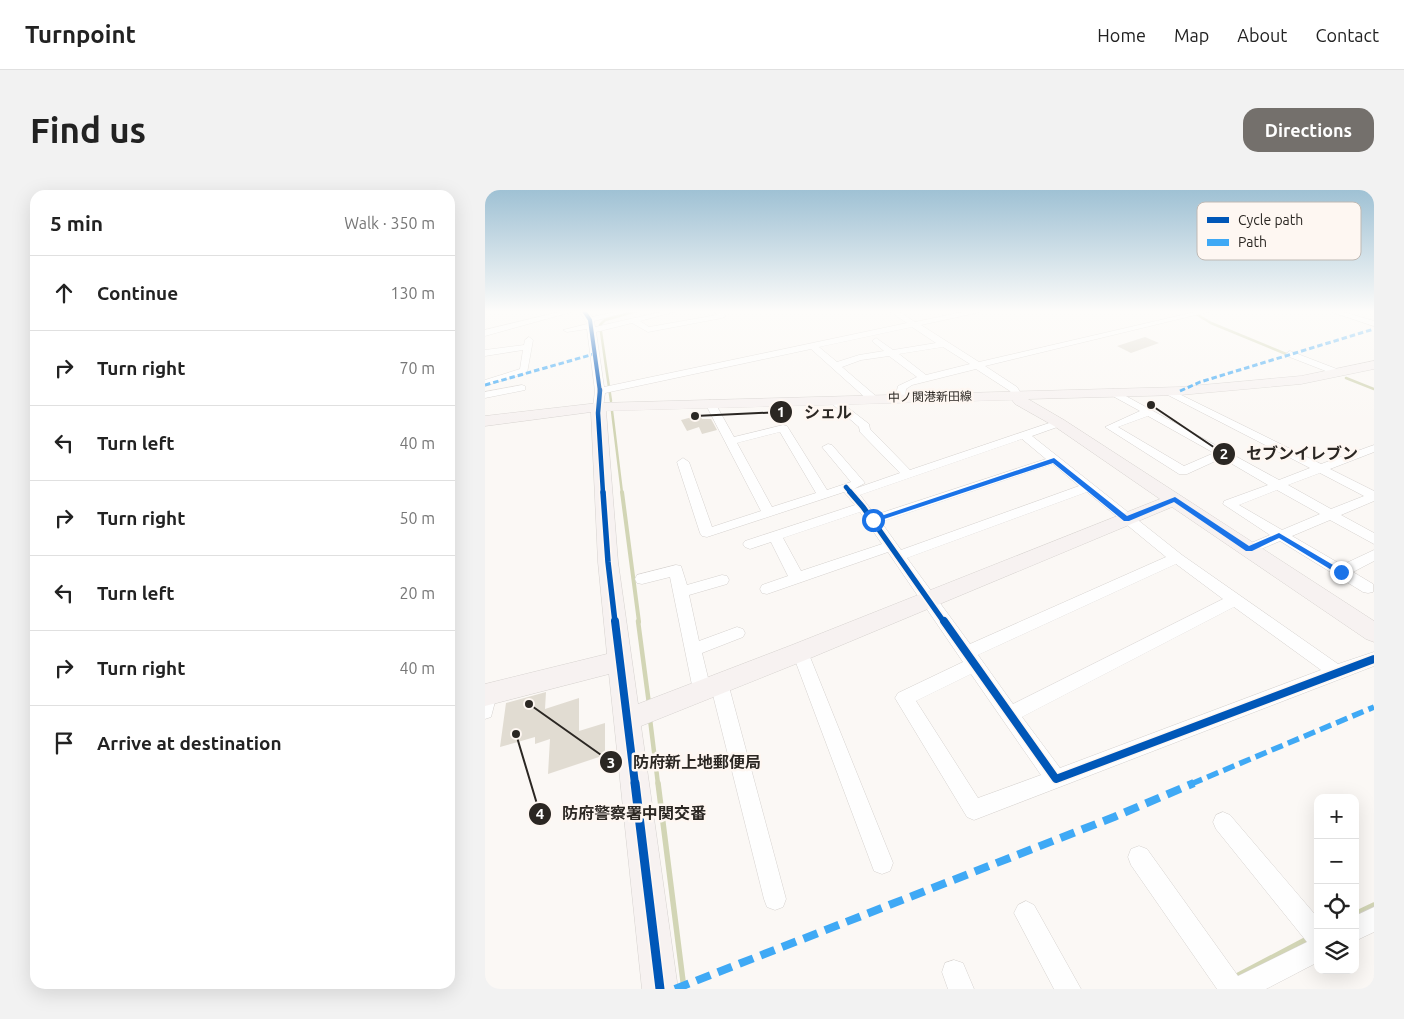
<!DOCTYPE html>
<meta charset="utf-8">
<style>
:root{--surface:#fff;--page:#f2f2f2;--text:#222;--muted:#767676;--line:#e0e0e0;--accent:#74706c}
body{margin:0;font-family:Ubuntu,"Noto Sans JP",sans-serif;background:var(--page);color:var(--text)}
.controls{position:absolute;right:15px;bottom:15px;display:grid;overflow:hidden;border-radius:10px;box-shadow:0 5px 20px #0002}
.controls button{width:45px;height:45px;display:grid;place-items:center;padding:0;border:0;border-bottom:1px solid var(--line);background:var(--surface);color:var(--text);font:25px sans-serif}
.stop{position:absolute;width:15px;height:15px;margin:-11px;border:4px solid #1a73e8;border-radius:50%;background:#fff}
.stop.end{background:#1a73e8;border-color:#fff;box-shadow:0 1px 5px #0008}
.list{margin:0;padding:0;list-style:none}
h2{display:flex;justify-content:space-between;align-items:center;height:65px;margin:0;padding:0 20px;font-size:21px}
h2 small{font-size:16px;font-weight:400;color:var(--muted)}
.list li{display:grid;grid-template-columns:32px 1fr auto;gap:15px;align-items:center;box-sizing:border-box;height:75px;padding:0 20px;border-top:1px solid var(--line)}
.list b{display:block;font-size:19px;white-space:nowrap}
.list em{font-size:16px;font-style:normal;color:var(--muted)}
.icon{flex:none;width:28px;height:28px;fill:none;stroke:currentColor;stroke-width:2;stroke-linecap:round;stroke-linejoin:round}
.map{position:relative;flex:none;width:889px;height:799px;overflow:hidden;border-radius:15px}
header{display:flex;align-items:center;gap:30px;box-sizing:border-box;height:70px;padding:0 25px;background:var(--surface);border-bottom:1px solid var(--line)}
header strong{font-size:24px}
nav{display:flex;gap:28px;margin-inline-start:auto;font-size:18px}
.intro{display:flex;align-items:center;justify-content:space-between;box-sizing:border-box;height:120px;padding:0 30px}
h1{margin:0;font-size:35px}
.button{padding:12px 22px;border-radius:15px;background:var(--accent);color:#fff;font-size:18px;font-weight:700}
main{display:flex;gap:30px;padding:0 30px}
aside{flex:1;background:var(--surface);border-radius:15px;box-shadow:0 5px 20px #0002}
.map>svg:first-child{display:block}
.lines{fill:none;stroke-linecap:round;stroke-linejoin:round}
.stream-far3{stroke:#d2d5b5;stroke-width:2.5}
.stream-far2{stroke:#d2d5b5;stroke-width:4}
.stream-far1{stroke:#d2d5b5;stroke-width:4.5}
.stream{stroke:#d2d5b5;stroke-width:5.5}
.building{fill:#e1dcd2}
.street-casing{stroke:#d6d2cf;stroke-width:1}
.secondary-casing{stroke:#d6d2cf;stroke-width:1}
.street{fill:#fefefe;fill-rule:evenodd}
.secondary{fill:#f7f2f1;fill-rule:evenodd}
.quiet-far2{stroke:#3fa9f5;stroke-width:3;stroke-dasharray:5.5 3;stroke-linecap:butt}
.quiet-far1{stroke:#3fa9f5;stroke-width:5.5;stroke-dasharray:12 5.5;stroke-linecap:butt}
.quiet{stroke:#3fa9f5;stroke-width:8;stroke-dasharray:15 8;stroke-linecap:butt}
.cycleway-far4-casing{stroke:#fef7f2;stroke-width:5.5}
.cycleway-far3-casing{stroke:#fef7f2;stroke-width:7}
.cycleway-far2-casing{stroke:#fef7f2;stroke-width:9}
.cycleway-far1-casing{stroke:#fef7f2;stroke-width:11}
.cycleway-casing{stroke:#fef7f2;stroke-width:12}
.cycleway-far4{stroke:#0057b8;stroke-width:4}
.cycleway-far3{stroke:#0057b8;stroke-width:4.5}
.cycleway-far2{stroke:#0057b8;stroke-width:5.5}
.cycleway-far1{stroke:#0057b8;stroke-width:8}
.cycleway{stroke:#0057b8;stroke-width:9}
.route{fill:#1a73e8}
.labels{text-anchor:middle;stroke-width:5;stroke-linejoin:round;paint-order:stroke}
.far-street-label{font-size:12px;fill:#2b2723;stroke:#fef7f2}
.key{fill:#fef7f2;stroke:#bfb9b4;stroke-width:1}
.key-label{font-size:14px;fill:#2b2723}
.leader{fill:none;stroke:#2b2723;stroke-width:2}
.callout-dot{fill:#2b2723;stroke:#fef7f2;stroke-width:2}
.mark-label{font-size:15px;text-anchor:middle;font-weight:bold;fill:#fff}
.callout-label{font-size:16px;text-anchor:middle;font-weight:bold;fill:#2b2723;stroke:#fef7f2;stroke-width:5;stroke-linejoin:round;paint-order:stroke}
</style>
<header>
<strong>Turnpoint</strong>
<nav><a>Home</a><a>Map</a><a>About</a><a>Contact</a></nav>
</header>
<div class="intro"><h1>Find us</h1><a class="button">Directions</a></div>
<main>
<aside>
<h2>5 min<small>Walk · 350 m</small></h2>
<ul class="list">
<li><svg class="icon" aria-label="ahead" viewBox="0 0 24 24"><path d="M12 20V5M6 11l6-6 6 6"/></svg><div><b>Continue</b></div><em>130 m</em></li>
<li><svg class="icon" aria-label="right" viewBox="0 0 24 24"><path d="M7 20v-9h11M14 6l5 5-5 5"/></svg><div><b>Turn right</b></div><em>70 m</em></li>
<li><svg class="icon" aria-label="left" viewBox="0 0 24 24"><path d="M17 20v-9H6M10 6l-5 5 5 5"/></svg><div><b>Turn left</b></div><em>40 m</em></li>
<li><svg class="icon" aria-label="right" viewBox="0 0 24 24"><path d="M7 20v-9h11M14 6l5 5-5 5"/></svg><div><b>Turn right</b></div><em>50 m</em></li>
<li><svg class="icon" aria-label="left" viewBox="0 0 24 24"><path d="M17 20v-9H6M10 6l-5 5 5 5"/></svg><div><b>Turn left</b></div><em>20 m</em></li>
<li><svg class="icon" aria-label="right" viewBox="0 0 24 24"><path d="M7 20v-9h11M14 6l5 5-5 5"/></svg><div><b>Turn right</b></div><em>40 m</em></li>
<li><svg class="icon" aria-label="arrive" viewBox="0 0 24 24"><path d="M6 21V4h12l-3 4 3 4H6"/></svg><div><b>Arrive at destination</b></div></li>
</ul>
</aside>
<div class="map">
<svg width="889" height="799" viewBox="0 0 889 799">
<rect width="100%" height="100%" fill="#fbf8f5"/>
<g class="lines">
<path class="stream-far3" d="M706,121L726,133L806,166
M861,188L889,199
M126,211L115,135L120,130L152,121
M127,221L137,303"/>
<path class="stream-far2" d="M137,302L154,432"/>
<path class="stream-far1" d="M153,431L164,514
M165,529L173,594"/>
<path class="stream" d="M173,593L199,799
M870,724L889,715
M748,788L824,748"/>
</g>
<path class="building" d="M660,147L674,153L646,163L632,156Z
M215,225L217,229H226L232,240L217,244L214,237L202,241L196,230Z
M61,502L60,519L94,508V541L120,533V565L63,584L65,549L50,554V547L15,557L21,513Z"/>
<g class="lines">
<defs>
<path id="street" d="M78,121H90L0,146V140Z
M95,121H103L107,127L134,121H146L109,131L110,137L180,121H192L155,131L164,137L232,125L229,121H237L241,126L237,128L163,142L147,133L111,142L119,197L422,133L404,121H413L430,132L482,121H495L491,123L436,135L494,172L714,121H727L500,176L532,197L537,205L532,208L528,207L525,201L491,179L427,195L421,199L420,208L415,211L410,208L413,196L432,187L404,166L376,170L357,177L392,207L393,209L388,212L384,211L326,159L120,203L118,217L113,220L108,217L110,201L102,139L82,142L78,140L102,134ZM427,137L451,153L408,160L391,148L387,151L399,161L374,165L352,172L334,157ZM458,157L485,174L441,185L414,164Z
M844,121H855L889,131V136Z
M44,147L48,150L42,183L0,196V190L35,179L38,160L0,166V160L39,155L40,150Z
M805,161L857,181L859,183L854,186L851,185L802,166L801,164Z
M37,195L40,196V200L0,208V202Z
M682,198L836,274L889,255V262L845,279L889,301V311L856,325L889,343V354L845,330L807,346L857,375L889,360V371L868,382L888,394V402L883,403L878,402L795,351L769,362H759L757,359L759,356L785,345L738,314L739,311L783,295L737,268L702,284H694L620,237L655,221L624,204L623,202L628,199L794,290L825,278L679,203V199ZM663,226L729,263L699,276L633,237ZM835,283L879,306L846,319L803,295ZM792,300L835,324L797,340L754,315Z
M349,207L384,234L385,239L425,280L570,231H578L579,233L578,235L547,246L697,365L853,474L889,462V476L489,630L482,627L410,508L413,503L478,472L403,362L282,404L277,403L275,399L277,395L303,386L286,352L265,359L260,357L258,354L260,351L370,315L359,302L222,347L217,346L215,343L192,272L198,268L204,272L227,337L276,321L220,213L225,210L230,213L249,247L298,235L302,236L342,300L366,292L337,257L343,254L347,255L380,293L369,299L415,283L375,242L374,237L345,212V208ZM295,242L331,303L287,317L252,253ZM537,249L561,269L390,325L375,305ZM568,274L594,296L416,360L396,332ZM602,302L681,367L485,454L422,368ZM375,322L397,354L316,381L298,348ZM691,374L738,409L528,514L493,465ZM749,417L836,480L575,578L537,527ZM486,484L556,585L493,608L431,511Z
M191,375L196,376L202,395L237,385L242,386L244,390L242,394L204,405L214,451L252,437L258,439L260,443L258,447L217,463L226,500L223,505L217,508L211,505L208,500L185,387L157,394L152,393L150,389L152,385Z
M315,455L321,457L323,462L408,673L405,681L397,684L389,681L386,673L307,462L309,457Z
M234,486L240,488L243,493L301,709L298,717L290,720L282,717L279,709L225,493L228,488Z
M3,496L9,499L12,504L6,527L0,529V497Z
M738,622L745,625L833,728V772L781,799H732L646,675L643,667L646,659L654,656L662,659L753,786L822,752L731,639L728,632L731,625Z
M541,711L549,715L596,799H569L529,723L533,715Z
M889,717V742L870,751V726Z
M469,770L478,773L489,799H463L457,782L460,773Z"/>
<path id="secondary" d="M889,171V179L816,194L695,205L543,209L579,230L889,431V452L881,449L687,317L323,469L156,536L193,799H157L124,484L0,516V494L122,464L113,372L106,222L0,236V226L113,213L695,197L816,186ZM527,210L530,214L569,236L675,309L307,455L153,514L133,372L121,221Z"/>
</defs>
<use href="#street" class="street-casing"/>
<use href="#secondary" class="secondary-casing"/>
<use href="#street" class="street"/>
<use href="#secondary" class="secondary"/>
<path class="quiet-far2" d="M0,195L109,164
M695,201L715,192L889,139"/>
<path class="quiet-far1" d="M706,594L889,517"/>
<path class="quiet" d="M190,799L629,627L709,593"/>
<defs>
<path id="cycleway-far4" d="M99,121L105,130L115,202"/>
<path id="cycleway-far3" d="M115,200L113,223L118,303
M361,297L366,303"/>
<path id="cycleway-far2" d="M118,302L123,372L130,432
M365,302L378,317L459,432"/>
<path id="cycleway-far1" d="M130,431L150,594
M459,431L571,589L889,469"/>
<path id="cycleway" d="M150,593L175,799"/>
</defs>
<use href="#cycleway-far4" class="cycleway-far4-casing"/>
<use href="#cycleway-far3" class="cycleway-far3-casing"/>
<use href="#cycleway-far2" class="cycleway-far2-casing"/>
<use href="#cycleway-far1" class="cycleway-far1-casing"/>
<use href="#cycleway" class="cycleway-casing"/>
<use href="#cycleway-far4" class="cycleway-far4"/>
<use href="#cycleway-far3" class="cycleway-far3"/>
<use href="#cycleway-far2" class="cycleway-far2"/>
<use href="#cycleway-far1" class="cycleway-far1"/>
<use href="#cycleway" class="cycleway"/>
</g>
<linearGradient id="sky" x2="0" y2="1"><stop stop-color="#9fc1d4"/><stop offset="0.52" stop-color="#fdfcfa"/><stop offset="1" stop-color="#fdfcfa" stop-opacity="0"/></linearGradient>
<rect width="889" height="233" fill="url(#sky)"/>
<path class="route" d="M569,268L642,326L690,307L764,356L794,343L860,382L859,384H853L794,348L767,361H761L689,312L644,331H639L568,273L390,332L384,330Z"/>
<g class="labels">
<g class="far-street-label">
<text transform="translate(445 207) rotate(-1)" y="4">中ノ関港新田線</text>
</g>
</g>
<rect x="712" y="12" width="164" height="58" rx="8" class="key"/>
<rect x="722" y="27" width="22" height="6" fill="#0057b8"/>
<rect x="722" y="49" width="22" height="7" fill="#3fa9f5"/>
<g class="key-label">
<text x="753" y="35">Cycle path</text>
<text x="753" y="57">Path</text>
</g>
<path class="leader" d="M210 226L296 222M666 215L739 264M44 514L126 572M31 544L55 624"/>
<g class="callout-dot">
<circle cx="210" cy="226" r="5"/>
<circle cx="666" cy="215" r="5"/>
<circle cx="44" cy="514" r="5"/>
<circle cx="31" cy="544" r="5"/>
<circle cx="296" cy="222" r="12"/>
<circle cx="739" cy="264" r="12"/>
<circle cx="126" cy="572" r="12"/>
<circle cx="55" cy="624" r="12"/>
</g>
<g class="mark-label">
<text x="296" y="227">1</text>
<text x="739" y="269">2</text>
<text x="126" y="578">3</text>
<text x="55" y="629">4</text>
</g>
<g class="callout-label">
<text x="343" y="228">シェル</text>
<text x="817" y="269">セブンイレブン</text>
<text x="212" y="578">防府新上地郵便局</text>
<text x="149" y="629">防府警察署中関交番</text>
</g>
</svg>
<div class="controls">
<button>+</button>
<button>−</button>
<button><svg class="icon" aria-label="locate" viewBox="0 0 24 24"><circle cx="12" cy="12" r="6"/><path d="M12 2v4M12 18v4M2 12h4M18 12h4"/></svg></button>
<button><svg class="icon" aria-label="layers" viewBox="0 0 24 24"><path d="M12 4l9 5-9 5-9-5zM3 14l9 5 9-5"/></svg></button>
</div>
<div class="stop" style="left:388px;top:330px"></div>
<div class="stop end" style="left:856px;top:382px"></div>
</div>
</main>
